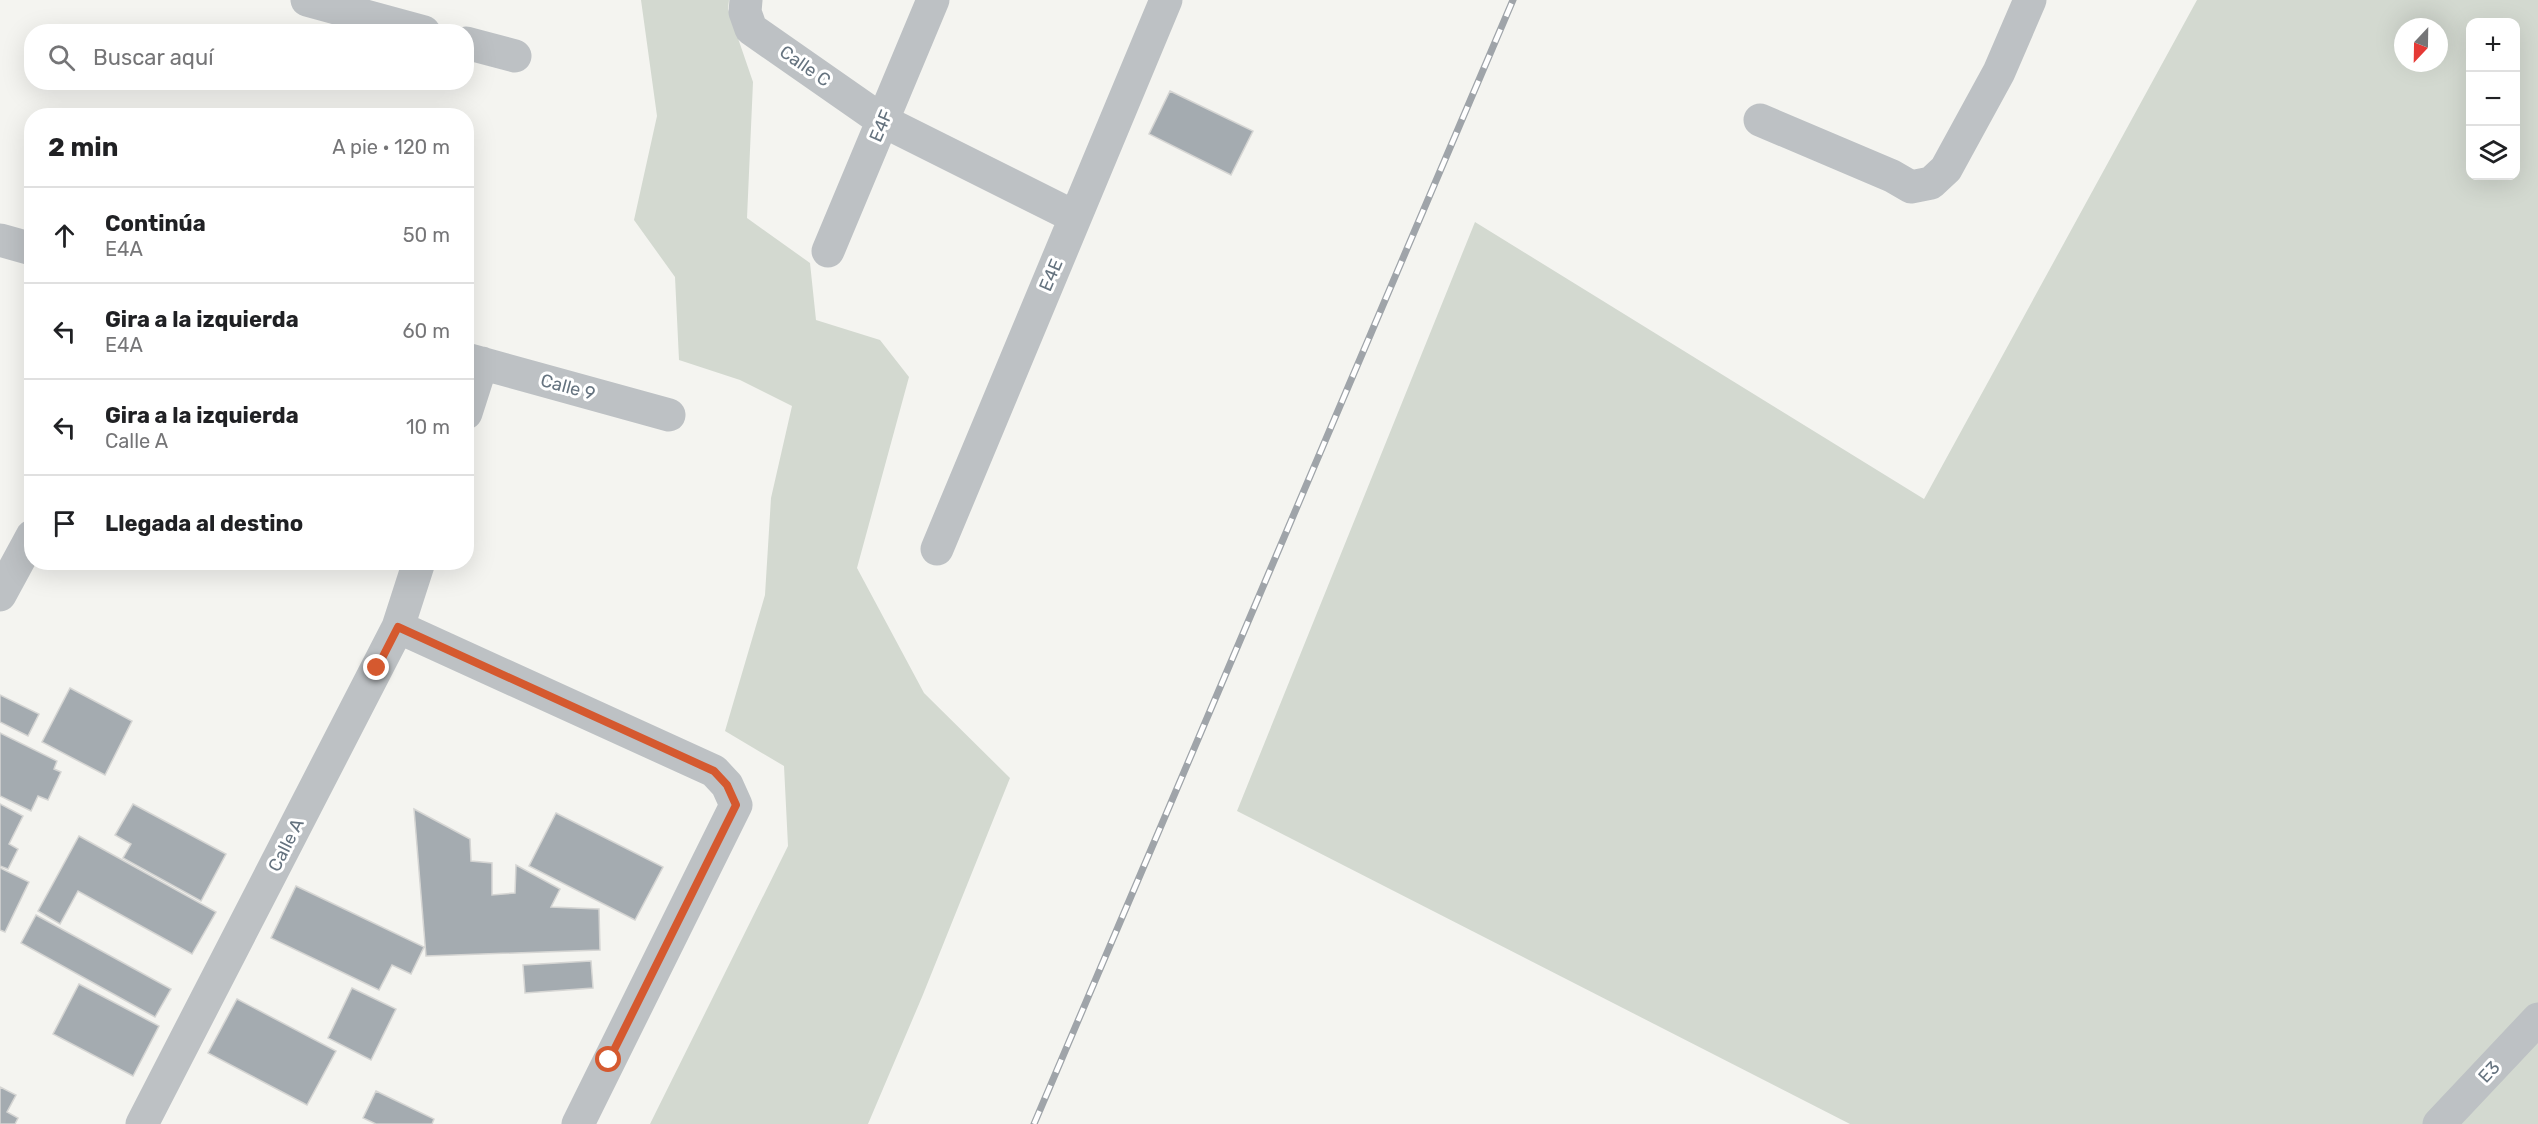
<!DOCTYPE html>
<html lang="es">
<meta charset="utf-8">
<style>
:root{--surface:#fff;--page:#f6f6f6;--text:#202124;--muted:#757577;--line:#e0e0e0}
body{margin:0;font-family:Rubik,sans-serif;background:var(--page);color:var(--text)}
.controls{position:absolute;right:18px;top:18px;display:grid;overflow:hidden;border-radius:12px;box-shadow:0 6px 24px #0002}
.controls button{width:54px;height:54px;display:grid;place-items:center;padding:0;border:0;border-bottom:2px solid var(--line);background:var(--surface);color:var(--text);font:30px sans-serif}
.compass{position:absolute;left:2394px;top:18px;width:54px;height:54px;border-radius:50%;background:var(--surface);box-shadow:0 6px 24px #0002;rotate:202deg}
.stop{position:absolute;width:18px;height:18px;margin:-14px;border:4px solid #d5592f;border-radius:50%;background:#fff}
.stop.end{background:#d5592f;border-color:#fff;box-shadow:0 2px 6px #0008}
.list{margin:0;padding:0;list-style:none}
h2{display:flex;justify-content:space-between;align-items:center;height:78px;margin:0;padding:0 24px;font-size:26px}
h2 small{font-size:20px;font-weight:400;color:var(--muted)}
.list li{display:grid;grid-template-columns:39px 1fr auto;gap:18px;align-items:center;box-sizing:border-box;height:96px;padding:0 24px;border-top:2px solid var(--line)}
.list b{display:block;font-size:22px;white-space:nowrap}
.list p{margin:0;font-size:20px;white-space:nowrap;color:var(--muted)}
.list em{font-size:20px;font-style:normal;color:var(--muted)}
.icon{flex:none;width:33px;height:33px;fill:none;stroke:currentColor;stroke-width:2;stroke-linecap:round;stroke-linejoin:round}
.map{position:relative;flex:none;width:2538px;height:1124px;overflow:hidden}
.search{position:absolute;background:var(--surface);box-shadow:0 6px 24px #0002;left:24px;top:24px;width:450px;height:66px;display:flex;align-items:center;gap:15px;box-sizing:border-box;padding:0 21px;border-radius:24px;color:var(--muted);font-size:22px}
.panel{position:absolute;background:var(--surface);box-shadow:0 6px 24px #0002;left:24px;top:108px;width:450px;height:462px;border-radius:24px}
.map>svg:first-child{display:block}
.green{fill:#d3d9d0;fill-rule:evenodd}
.building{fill:#a4abb0;stroke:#d5d5d3;stroke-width:1.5}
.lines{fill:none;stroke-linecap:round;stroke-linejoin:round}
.minor{stroke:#bdc1c4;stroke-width:33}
.rail-casing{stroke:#9fa4a9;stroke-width:7}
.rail{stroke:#fff;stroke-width:4.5;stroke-dasharray:14;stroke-linecap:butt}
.route{stroke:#d5592f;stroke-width:8}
.labels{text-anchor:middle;stroke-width:6;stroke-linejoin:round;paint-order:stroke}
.street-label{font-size:18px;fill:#65737f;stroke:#fff}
</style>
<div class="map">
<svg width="2538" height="1124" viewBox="0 0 2538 1124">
<rect width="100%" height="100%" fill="#f4f4f0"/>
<path class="green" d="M641,0H729L728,9L753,82L747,218L810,263L816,320L880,340L909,377L857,568L924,693L1010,778L922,997L868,1124H650L788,846L784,766L725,731L765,595L771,498L792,406L740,380L679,360L675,277L634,220L657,116Z
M2197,0H2538V1124H1850L1237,811L1475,222L1924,499ZM2470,22H2516V176H2470ZM2403,27H2439V63H2403Z"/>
<path class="building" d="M1170,91L1253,131L1231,175L1149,134Z
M70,688L132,721L105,775L42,742Z
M0,695L39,714L28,736L0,722Z
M0,733L57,761L54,769L61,772L48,800L38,796L31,811L0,796Z
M0,804L23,816L9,844L18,849L8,869L0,866Z
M133,804L226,854L201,901L123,858L131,844L115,835Z
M414,809L470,839L471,861L492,863V895L515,893L516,865L560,889L551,907L599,909L600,950L426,956Z
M556,813L663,867L635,920L529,866Z
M79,836L216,912L192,954L78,891L60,924L38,911Z
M0,868L29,882L5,932L0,930Z
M296,886L424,947L411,974L392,965L379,990L271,938Z
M36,915L171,989L155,1017L21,943Z
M591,961L593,988L525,993L523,965Z
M79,984L159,1026L133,1076L53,1034Z
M352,988L396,1009L371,1060L328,1038Z
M237,999L336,1051L307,1105L208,1053Z
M0,1087L16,1095L7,1112L18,1118L15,1124H0Z
M376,1091L434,1119L432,1124H376L363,1118Z"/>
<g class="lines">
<path class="minor" d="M307,0L424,32
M746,0L745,12L751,29L883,121L1075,217
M466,43L515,56
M1760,120L1892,176L1911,187L1931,183L1946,169L1999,72L2030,0
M0,240L32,249
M828,251L933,0
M466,359L669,415
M466,413L482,363
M937,549L1166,0
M0,595L32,536
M398,627L714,771L727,785L736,805L578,1124
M142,1124L398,627L419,562
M2439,1124L2538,1019"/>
<defs>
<path id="rail" d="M1034,1124L1513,0"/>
</defs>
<use href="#rail" class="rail-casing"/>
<use href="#rail" class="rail"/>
</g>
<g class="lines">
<path class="route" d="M377,668L398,627L714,771L727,785L736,805L609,1060"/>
</g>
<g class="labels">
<g class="street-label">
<text transform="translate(805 66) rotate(35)" y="6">Calle C</text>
<text transform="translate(881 126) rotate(-67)" y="6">E4F</text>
<text transform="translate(1051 275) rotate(-67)" y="6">E4E</text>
<text transform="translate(568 387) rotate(15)" y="6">Calle 9</text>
<text transform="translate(286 845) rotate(-63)" y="6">Calle A</text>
<text transform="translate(2489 1072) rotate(-47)" y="6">E3</text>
</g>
</g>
</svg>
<div class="controls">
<button>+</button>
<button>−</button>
<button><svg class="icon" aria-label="layers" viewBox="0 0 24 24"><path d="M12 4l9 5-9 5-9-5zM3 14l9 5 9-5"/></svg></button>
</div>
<svg class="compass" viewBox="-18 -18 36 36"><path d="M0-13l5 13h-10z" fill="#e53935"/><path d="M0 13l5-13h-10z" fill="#757577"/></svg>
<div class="stop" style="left:609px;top:1060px"></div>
<div class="stop end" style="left:377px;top:668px"></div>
<div class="search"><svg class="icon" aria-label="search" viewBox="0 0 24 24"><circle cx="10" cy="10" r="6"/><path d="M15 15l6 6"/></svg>Buscar aquí</div>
<section class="panel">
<h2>2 min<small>A pie · 120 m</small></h2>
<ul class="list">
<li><svg class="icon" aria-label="ahead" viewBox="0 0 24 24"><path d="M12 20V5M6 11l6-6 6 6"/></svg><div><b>Continúa</b><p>E4A</p></div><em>50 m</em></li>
<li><svg class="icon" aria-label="left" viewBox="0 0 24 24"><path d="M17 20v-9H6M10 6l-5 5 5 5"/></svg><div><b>Gira a la izquierda</b><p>E4A</p></div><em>60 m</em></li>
<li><svg class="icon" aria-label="left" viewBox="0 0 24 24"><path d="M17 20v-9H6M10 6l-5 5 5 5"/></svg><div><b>Gira a la izquierda</b><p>Calle A</p></div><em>10 m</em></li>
<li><svg class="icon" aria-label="arrive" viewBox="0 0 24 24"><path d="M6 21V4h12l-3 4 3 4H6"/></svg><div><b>Llegada al destino</b></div></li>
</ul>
</section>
</div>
